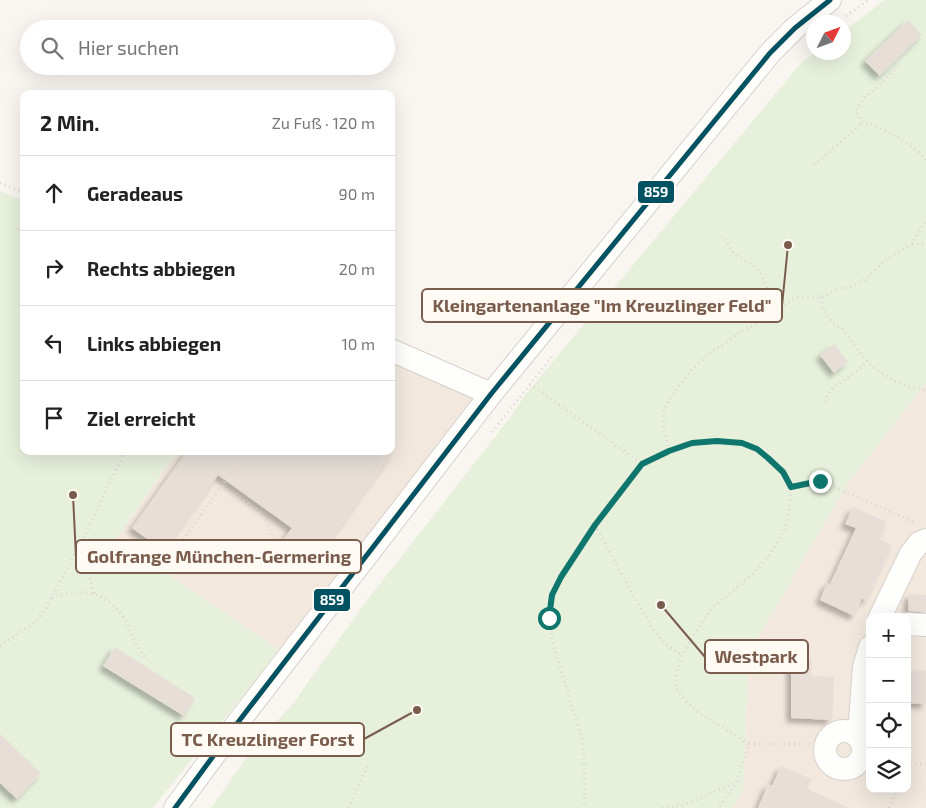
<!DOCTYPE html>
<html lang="de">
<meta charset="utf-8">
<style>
:root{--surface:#fff;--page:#f6f6f6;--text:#222;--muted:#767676;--line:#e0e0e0}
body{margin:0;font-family:"Exo 2",sans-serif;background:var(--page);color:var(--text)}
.controls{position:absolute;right:15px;bottom:15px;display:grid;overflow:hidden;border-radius:10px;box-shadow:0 5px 20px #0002}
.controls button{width:45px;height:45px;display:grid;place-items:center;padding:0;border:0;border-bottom:1px solid var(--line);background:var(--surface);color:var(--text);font:25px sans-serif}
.compass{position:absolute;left:806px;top:15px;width:45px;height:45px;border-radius:50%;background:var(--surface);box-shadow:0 5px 20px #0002;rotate:48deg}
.stop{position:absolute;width:15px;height:15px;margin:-11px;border:4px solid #0f766e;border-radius:50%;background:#fff}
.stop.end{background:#0f766e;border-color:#fff;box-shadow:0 1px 5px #0008}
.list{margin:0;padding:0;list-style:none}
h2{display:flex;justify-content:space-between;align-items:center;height:65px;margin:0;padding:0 20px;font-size:21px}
h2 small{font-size:16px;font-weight:400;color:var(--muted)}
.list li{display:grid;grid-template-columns:32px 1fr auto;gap:15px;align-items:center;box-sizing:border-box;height:75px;padding:0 20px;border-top:1px solid var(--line)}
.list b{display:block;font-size:19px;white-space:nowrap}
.list em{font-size:16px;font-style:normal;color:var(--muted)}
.icon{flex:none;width:28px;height:28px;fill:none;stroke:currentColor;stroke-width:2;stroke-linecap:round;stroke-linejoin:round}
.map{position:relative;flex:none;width:926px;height:808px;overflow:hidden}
.search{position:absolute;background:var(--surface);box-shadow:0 5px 20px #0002;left:20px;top:20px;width:375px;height:55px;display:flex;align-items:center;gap:12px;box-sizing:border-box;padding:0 18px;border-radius:28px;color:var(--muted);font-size:19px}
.panel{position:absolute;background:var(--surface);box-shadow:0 5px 20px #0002;left:20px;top:90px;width:375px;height:365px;border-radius:10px}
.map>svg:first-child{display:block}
.residential{fill:#f2e8de;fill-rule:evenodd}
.green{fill:#e7f0db}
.building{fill:#e6ded7;filter:url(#shadow)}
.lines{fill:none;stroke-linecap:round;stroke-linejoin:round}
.street-casing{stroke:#d7d1cb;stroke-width:24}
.path{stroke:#dcd5d0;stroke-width:3;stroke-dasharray:1 4;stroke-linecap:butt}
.street{stroke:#fefefd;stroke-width:22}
.bus-1-casing{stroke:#fffaf3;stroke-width:9}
.bus-1{stroke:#005262;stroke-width:5}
.route{stroke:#0f766e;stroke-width:6}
.leader{fill:none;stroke:#7a5c4d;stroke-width:2}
.callout-dot{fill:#7a5c4d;stroke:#fffaf3;stroke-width:2}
.callout{fill:#fffaf3;stroke:#7a5c4d;stroke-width:2}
.callout-label{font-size:18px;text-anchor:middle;font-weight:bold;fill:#7a5c4d}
.line-badge{stroke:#fffaf3;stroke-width:2}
.badge-label{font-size:14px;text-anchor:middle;font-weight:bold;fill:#fff}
</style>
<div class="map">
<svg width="926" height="808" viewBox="0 0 926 808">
<defs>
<filter id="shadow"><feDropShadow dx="-4.5" dy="4.5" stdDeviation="2.5" flood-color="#0004"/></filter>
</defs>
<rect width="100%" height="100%" fill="#f9f5f0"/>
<path class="residential" d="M391,358L476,395L279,650L116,539L177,451H391Z
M926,383V808H732L743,789L749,653L848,483ZM870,617H907V789H870Z"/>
<path class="green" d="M885,0H926V383L848,483L749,653L743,789L732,808H211L254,747L294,702L365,603L509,419L525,395L802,62L815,53L844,52V31Z
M0,191L24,201V451H177L116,539L279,650L153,808H0Z"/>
<path class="building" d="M908,20L922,35L880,76L865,61Z
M834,344L848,362L834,373L820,355Z
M187,451H394L315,562L283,540L292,528L218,475L164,551L132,528Z
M853,507L887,522L879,539L892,545L866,601L862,598L854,616L820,600L827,583L830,584L856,528L845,524Z
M909,594L926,595V612L908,611Z
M115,647L195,698L184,716L103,666Z
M791,658L812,659L811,676L834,677L832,720L791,718Z
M907,669L926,671V704L907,703Z
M0,734L41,773L17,799L0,783Z
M781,766L811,779L807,789L849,808H758L768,784L772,786Z"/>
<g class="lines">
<defs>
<path id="street" d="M391,350L491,394
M880,617L911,553L919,543L926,540
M907,624L926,625
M825 750a19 19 0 1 1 38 0a19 19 0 1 1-38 0Z
M855,734L860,722L864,667L870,647
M175,808L239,721L491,394L770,53L795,28L830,0"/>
</defs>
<use href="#street" class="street-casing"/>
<path class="path" d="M846,16L868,0
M898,66L884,81L864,98L855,111L862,122L874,125L899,138L920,153L926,160
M814,165C830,150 848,138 862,122
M0,183L24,193
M19,229L24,233
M725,239L733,252L757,269L764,279L768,289L769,301L774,313
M912,244H926
M821,297C822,305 824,313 829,319C833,324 840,326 844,331C852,341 859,353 868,362C883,377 905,388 926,390
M530,384L642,464L595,525L561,577L553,595L549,618L552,641L583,742L585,788L584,808
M826,402L827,394L834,387L858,370L867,361
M492,432L552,357
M669,451L663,425L664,409L674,392L692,369L708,355L717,348L725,344L739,332L766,320L791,300L801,297H821L838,289L850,287L863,281L887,259L912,244L926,220
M642,464L669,451L692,443L717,441L742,443L757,449L783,472L791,487L789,508L785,529L770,554L755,572L711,609L700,625L682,655L677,670L675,686L682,697L698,712L749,744L736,783L718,808
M223,486L258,511L266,520L272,535L277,544L290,556
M791,487L820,481L913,522
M595,525L637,602L656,634L669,647L682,655
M81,544L95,595
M141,545L166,563L247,451
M52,598C80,586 107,592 125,619C127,623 129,629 131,633C135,643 141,652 148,660
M0,646L35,622L45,610L81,543L121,460L124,451
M749,744H812L825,747
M863,757L870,759
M907,769L911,765L926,764
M348,808L369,764
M662,808L684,805L735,783
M889,808L897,789"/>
<use href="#street" class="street"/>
<defs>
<path id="bus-1" d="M175,808L239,721L491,394L770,53L795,28L830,0"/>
</defs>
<use href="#bus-1" class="bus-1-casing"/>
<use href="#bus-1" class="bus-1"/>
</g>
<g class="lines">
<path class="route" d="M549,618L552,595L561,577L595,525L642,464L669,451L692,443L717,441L742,443L757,449L768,458L783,472L791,487L820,481"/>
</g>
<path class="leader" d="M788 245L782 306M73 495L76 557M661 605L705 657M417 710L364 739"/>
<g class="callout-dot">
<circle cx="788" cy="245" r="5"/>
<circle cx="73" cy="495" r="5"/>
<circle cx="661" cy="605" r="5"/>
<circle cx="417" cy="710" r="5"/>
</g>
<g class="callout">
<rect x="422" y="289" width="360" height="33" rx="5"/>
<rect x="76" y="540" width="285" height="33" rx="5"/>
<rect x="705" y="640" width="103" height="33" rx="5"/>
<rect x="171" y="723" width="193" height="33" rx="5"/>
</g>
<g class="callout-label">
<text x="602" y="312">Kleingartenanlage "Im Kreuzlinger Feld"</text>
<text x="219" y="563">Golfrange München-Germering</text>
<text x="756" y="663">Westpark</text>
<text x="268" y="746">TC Kreuzlinger Forst</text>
</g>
<g class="line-badge">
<rect x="637" y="180" width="38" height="24" rx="5" fill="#005262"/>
<rect x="313" y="588" width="38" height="24" rx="5" fill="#005262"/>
</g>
<g class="badge-label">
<text x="656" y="197">859</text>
<text x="332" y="605">859</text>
</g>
</svg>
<div class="controls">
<button>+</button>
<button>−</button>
<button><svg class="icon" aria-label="locate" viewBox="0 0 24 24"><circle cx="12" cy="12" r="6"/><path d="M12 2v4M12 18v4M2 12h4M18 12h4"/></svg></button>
<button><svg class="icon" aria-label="layers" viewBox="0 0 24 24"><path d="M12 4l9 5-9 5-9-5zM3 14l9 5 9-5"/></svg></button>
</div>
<svg class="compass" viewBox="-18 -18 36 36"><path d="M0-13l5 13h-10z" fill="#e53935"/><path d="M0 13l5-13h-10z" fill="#767676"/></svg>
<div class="stop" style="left:549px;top:618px"></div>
<div class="stop end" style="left:820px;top:481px"></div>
<div class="search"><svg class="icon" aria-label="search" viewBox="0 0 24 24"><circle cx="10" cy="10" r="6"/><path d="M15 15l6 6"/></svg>Hier suchen</div>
<section class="panel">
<h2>2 Min.<small>Zu Fuß · 120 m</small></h2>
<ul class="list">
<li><svg class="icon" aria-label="ahead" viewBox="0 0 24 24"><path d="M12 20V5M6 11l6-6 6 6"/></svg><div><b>Geradeaus</b></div><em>90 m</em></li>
<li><svg class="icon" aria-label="right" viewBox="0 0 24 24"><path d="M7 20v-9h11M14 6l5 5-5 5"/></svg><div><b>Rechts abbiegen</b></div><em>20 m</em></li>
<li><svg class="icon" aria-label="left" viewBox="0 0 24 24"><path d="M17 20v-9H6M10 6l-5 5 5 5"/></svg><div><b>Links abbiegen</b></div><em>10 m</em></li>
<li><svg class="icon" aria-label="arrive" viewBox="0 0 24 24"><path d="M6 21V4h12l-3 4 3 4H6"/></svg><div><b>Ziel erreicht</b></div></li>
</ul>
</section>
</div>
